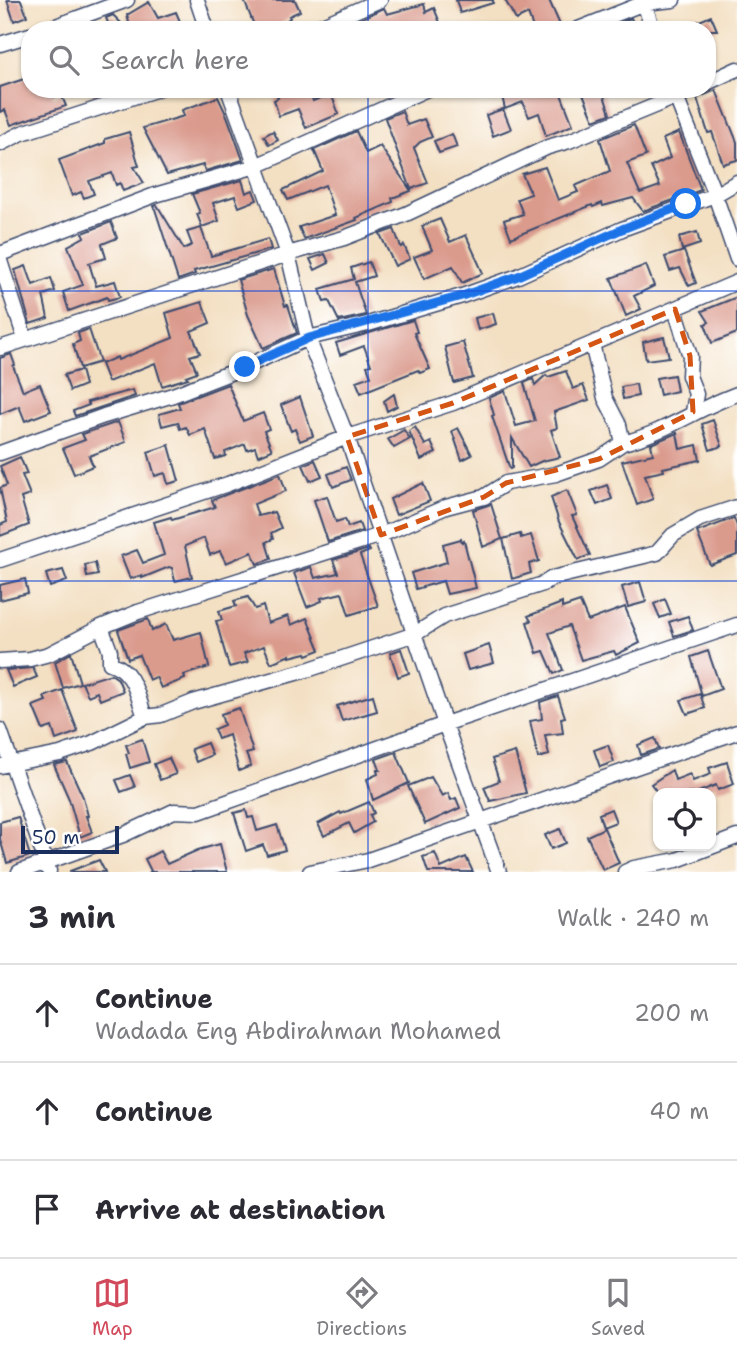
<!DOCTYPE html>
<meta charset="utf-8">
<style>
:root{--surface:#fff;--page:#f2f2f3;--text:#2b2b33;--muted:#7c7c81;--line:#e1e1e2;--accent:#d1495b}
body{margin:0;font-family:"Shantell Sans",sans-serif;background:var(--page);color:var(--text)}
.controls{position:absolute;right:21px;bottom:21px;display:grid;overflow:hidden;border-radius:14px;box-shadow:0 2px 5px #0004}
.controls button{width:63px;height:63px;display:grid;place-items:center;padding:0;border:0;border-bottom:2px solid var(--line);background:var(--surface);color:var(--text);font:35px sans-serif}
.scale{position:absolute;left:21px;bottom:18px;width:98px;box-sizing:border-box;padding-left:7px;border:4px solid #1b2f5e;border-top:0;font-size:19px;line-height:24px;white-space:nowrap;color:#1b2f5e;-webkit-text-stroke:5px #fff;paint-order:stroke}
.stop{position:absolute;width:21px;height:21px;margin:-16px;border:5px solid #1a73e8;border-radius:50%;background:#fff}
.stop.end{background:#1a73e8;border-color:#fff;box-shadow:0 2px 7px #0008}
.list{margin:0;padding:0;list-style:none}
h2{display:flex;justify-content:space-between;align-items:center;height:91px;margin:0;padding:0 28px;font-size:30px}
h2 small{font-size:23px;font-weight:400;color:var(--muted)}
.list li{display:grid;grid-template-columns:46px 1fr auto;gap:21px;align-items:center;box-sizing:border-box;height:98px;padding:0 28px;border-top:2px solid var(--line)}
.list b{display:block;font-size:26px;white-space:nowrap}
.list p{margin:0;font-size:23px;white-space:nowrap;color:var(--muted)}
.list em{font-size:23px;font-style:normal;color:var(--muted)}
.icon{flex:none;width:38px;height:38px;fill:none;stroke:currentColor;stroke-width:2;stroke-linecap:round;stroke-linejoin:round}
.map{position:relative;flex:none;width:737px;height:872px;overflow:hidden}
.search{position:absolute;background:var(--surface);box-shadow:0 2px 5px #0004;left:21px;right:21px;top:21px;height:77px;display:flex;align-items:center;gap:18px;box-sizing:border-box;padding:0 24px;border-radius:28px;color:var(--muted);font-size:26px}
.sheet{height:385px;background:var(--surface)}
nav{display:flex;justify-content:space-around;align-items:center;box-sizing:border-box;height:98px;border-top:2px solid var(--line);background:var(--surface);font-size:19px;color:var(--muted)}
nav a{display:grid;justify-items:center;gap:4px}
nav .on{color:var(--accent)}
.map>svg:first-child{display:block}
.building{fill:#da9a8c}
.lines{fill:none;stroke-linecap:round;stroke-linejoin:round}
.minor-casing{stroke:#3b496d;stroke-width:17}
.minor{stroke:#fff;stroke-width:14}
.route{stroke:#1a73e8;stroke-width:9}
.marked{fill:none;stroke:#d45514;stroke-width:5;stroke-dasharray:14 9;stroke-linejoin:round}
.grid{fill:none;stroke:#1d4ed8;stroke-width:2;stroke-opacity:0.55}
</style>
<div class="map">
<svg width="737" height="872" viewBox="0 0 737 872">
<rect width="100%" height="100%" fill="#fff"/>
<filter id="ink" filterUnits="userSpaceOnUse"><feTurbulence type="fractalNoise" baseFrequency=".0143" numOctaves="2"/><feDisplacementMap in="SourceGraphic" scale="14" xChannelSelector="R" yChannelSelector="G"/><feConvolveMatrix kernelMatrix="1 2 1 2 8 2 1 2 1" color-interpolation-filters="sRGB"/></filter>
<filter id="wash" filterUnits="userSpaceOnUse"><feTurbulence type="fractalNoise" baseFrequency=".00686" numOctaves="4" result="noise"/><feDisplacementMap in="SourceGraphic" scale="28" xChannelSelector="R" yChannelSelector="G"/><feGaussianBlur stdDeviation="1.57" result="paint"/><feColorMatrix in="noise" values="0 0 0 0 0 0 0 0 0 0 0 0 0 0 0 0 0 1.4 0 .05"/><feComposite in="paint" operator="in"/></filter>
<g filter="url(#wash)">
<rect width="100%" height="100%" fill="#f3dfc1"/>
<g id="blocks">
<path class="building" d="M7,0H21L27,16L14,21Z
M244,0H295L300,11L289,16L290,18L271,30H256Z
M456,0H493V3L460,13Z
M505,0H549L560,25L548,30H534L528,14L516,20Z
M149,2L158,18L176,12L181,24L165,30H131L127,15Z
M424,4L426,12L434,8L443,30H353L350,24L384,8L387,14Z
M113,15L128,30H111L106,18Z
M711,16L717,30H678Z
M631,18L636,30H625L622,22Z
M30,77V89H50L54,97L61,94L66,106L11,125L5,110L0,112V87Z
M91,89H102L104,96L94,99Z
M295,89H309L313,101L331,94L339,114L306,128L298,109L279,116L274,100L278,98L277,96Z
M507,89H559L573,125L546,136L539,113L529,117L523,102L505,109L501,92Z
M581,89H602L610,114L594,120Z
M716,90L737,142V160L723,164L712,132L708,133L697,98Z
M218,97L227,116L243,160L205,171L203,165L167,175L143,128L184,116L182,110Z
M503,109L511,129L493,136L486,115Z
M402,111L407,125L424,119L432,137L420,142L414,148L428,183L411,189L385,118Z
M634,125L646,156L627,163L640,193L660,186L651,167L670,158L663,139L679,132L701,190L643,211L633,198L603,206L602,203L593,207L592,205L511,238L504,220L523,214L517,199L531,194L522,174L545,167L558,200L578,192L575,186L610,171L600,139Z
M273,131L278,140L269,145L264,136Z
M356,131L366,153L380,146L411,191L392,198L393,202L356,218L357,220L304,239L299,227L335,215L325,185L288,200L283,190L323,171L314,150Z
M129,132L139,166L134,167L144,183L123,191L120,183L116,185L112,173L89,181L94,194L84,198L81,192L72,196L59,160L105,143V139Z
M452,134L457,147L439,153L434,141Z
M242,180L246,193L253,190L257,200L239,207L235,196L213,203L219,221L202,227L197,214L200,213L192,194Z
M157,205L184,249L192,245L187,232L201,228L211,256L268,239L271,249L194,271L195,274L178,280L154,206Z
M440,219L450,242L466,235L483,273L462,283L453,266L424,279L414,257L432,250L422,226Z
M111,222L117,238L102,244L106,258L89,263L96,286L115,281L120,297L108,300L107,297L69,311L63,292L83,285L68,246L84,237L83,233Z
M394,229L401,247L404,245L410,259L395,266L380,234Z
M697,232L700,244L682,250L679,237Z
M684,251L696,283L689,286L680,268L670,271L665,257Z
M325,254L329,263L315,270L310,259Z
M369,262L374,276L355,282L366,315L339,321L329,301L324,302L320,289L354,279L351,268Z
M646,265L654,286L634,296L641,309L626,316L611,278Z
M26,266L33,285L51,278L55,291L43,295L48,318L30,324L15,270Z
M274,269L285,306L288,305L297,333L263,348L248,315L238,280Z
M737,297V333L712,343L705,324L709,322L702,311Z
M202,302L210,323L191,331L200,353L190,356L197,372L186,376L188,378L162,386L155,363L108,382L101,364L117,357L118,360L173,338L166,313Z
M493,313L496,324L478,330L475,318Z
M413,320L417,332L414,333L430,369L420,373L418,370L361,393L356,381L371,376L367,366L371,365L364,346L340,355L336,343Z
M89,329L100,362L80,368L73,344L80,341L78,333Z
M664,337L669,357L646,360L643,342Z
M463,342L473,378L454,383L445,347Z
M11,354L15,365L13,366L23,391L40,384L51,411L25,421L19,406L0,414V358Z
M81,370L85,385L70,391L64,375Z
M566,371L573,389L583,385L589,400L554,412L557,428L551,430L560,457L542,461L529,467L512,438V468L510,469L492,416L494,415L489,398L505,391L516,426L535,421L524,383L533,379L535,385L546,375L548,377Z
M674,375L677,391L660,395L656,378Z
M228,384L243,421L263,413L269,429L264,431L272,450L258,456L255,447L247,450L245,444L225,452L226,456L215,459L205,429L190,435L186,427L180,429L178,422L162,426L159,414L180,408L178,403Z
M636,384L638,396L623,399L621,387Z
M133,390L135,396L75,416L73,411L89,405L87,402Z
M394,394L397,406L387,411L384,401Z
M300,397L313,436L300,441L295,429L291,431L281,405Z
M713,420L722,446L710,450L702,424Z
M118,422L126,442L89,456L93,466L74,474L63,448L85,440L82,434Z
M415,427L425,445L431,442L436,453L421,460L409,431Z
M458,428L472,455L462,460L452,431Z
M404,430L410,439L394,448L388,439Z
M677,433L680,449L697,445L700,460L663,468L664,471L645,475L653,499L637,505L622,461L653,454L651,444Z
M169,445L179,481L168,484L165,473L155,476L148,452Z
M20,457L27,474L22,475L30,495L21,498L29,525L0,536V525L7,522L0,488L7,485L0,466Z
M315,460L322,476L310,481L303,465Z
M346,467L351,480L333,487L328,474Z
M280,474L286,491L254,504L258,516L274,512L281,528L271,533L273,539L266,542L271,559L257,564L252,552L226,563L220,551L210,555L204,538L185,546L192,577L175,581L172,568L169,567L142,578V575L130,579L121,556L137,550L143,563L164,555L154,522L171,517L172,520L215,507L212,500Z
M423,483L430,501L396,515L390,499Z
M607,485L612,499L597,505L591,491Z
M567,490L577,515L572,516L590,555L578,560L559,522L551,497Z
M327,496L336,522L345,519L348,527L359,523L362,531L328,542L314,500Z
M491,504L502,539L483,547L473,510Z
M734,518L737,526V555L710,565L697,532Z
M520,534L521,538L531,535L539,561L529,564L531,573L512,579L503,539Z
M461,539L462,542L464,541L476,588L447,594L443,581L416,589L411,573L447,562L443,544Z
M369,549L370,551L360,555L378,606L349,615L342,593L321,598L322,601L307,607L294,573L311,567L315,578L338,573L333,560Z
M95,563L98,575L87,577L85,565Z
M63,570L67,581L50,587L46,574Z
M25,579L28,593L0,600V585Z
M640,582L646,602L628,607L622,587Z
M248,597L255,609L263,606L268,623L288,616L291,625L307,618L320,650L307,655L306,653L290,657V655L271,663L264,646L244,653L248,662L229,667L216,621L222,620L219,611L236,606L234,601Z
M665,599L671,614L660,618L654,604Z
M580,602L588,621L625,607L640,643L616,655L614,651L581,660L569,626L549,633L563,670L554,674L544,651L537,653L527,622L531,621L528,616L562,603V608Z
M688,616L693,630L674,636L669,622Z
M148,619L152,631L166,624L173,640L201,632L209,667L184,675L185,679L161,688L156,677L149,680L139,655L128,659L118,630Z
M489,645L494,663L468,670L463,654Z
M401,649L409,673L398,677L390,653Z
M708,651L721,689L702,696L691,657Z
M71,653L80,683L63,688L55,662Z
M33,668L37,677L13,687L6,670Z
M111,674L118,679L123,691L100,700L97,692L88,696L82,683Z
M62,690L78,732L56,740L52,727L43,730L33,706L46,701L44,697Z
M700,694L705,708L687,714L681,700Z
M373,695L377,711L342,721L337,706Z
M558,696L565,717L561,718L563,733L545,735L549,755L538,758L530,721L542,719L540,702Z
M239,708L253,752L246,754L251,766L239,771L229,735L218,739L214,729L224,725L221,714Z
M655,738L659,749L641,755L638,745Z
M142,739L149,762L130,768L126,754L129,753L126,745Z
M207,743L212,755L196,762L191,749Z
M608,745L614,762L600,767L594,750Z
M396,752L409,783L373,800L367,779L378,774L377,770H380L376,759Z
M515,752L526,793L490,801L484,787L499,781L492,759Z
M169,758L176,774L160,780L154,764Z
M67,762L83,797L88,816H86L92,832L80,837L69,799L54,765Z
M727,762L734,784L718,790L716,785L696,793H658L651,784L672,770L675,780L690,774L693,781L711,774L709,768Z
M130,775L135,787L121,792L116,780Z
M431,777L442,796L448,793L451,800L456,798L460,808L425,824L408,786Z
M369,802L374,813L370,815L373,822L354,833L349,823L324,836L318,824L340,812L341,814Z
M611,809L616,822L603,827L599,814Z
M246,810L248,818L253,817L257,831L277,825L285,850L267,855L263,845L246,851L234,813Z
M18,817L30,856L7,863L0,839V822Z
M604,828L619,863L603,870L587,836Z
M560,829L566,843L551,849L545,835Z
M220,844L227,872H150L151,871L145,859L160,851L167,864L198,850Z
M435,853L441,868L466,857L473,872H428L423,857Z
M99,860L105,872H70V871Z"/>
</g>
</g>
<g filter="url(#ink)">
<use href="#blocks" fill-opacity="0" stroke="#3b496d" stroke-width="2"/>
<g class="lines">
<defs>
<path id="minor" d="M197,0L207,30
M643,0L653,30
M45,30L127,0
M311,30L380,0
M576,30L644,3L673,0
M0,44L30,35
M707,83L737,69
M228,89L288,254L308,338L347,437L445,724L499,872
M673,90L676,97L693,89
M0,144L22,133L158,89
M0,254L155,195L256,166L427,89
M0,261L25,339
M675,309L690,356L689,376L696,394L693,412
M0,348L288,254L344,238L406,214L548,147L569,141L676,97L715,195L737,259
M623,443C664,433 698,408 737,394
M0,453L104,416L173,395L245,367L308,338L368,324L462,296L518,276L622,229L715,195L737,182
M0,560L228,484L347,437L453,403L737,282
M101,627L110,651V663C134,670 137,695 145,717
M0,661L30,659L49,654L101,627L138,612L381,535L446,507L484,497L506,483L556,474L599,459L623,443L619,425L605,398L592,344
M0,730L49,871
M0,766L60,754L92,743L145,717L161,715L193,702L310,669L415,634L444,616L543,584L552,578L657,553L673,535L700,519L737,507
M19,872L123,835L174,811L199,812L445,724L737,625
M310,872L368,860L737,732
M625,872L634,868L677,860L737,837"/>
</defs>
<use href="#minor" class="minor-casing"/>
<use href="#minor" class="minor"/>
</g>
</g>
<g class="lines" filter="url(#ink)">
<path class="route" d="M245,367L309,338L462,296L518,276L622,229L686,204"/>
</g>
<path class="marked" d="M675,309L690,356L693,412L599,459L506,483L484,497L381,535L347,437L453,403Z"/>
<path class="grid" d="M368,0V30M368,89V872M0,291H737M0,581H737"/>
</svg>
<div class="controls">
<button><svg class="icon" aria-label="locate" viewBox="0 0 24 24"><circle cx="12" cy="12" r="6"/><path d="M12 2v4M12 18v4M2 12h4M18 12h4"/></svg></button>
</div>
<div class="scale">50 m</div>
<div class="stop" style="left:686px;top:204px"></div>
<div class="stop end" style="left:245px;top:367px"></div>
<div class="search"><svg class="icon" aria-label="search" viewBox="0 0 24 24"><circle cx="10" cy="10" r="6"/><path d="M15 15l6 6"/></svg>Search here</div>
</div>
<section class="sheet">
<h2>3 min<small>Walk · 240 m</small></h2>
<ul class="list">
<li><svg class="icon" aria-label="ahead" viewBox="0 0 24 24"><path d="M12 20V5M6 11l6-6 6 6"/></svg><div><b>Continue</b><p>Wadada Eng Abdirahman Mohamed</p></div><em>200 m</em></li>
<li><svg class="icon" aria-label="ahead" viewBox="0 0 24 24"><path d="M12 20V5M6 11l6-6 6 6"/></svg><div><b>Continue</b></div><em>40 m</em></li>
<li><svg class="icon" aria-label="arrive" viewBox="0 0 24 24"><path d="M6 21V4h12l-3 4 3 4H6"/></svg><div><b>Arrive at destination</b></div></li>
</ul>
</section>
<nav>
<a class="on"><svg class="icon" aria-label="map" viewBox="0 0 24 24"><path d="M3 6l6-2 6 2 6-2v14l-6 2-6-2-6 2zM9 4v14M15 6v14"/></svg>Map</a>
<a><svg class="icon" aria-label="directions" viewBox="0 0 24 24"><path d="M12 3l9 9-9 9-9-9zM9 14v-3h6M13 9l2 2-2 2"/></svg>Directions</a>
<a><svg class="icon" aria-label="saved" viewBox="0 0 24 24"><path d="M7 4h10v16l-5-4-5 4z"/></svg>Saved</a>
</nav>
